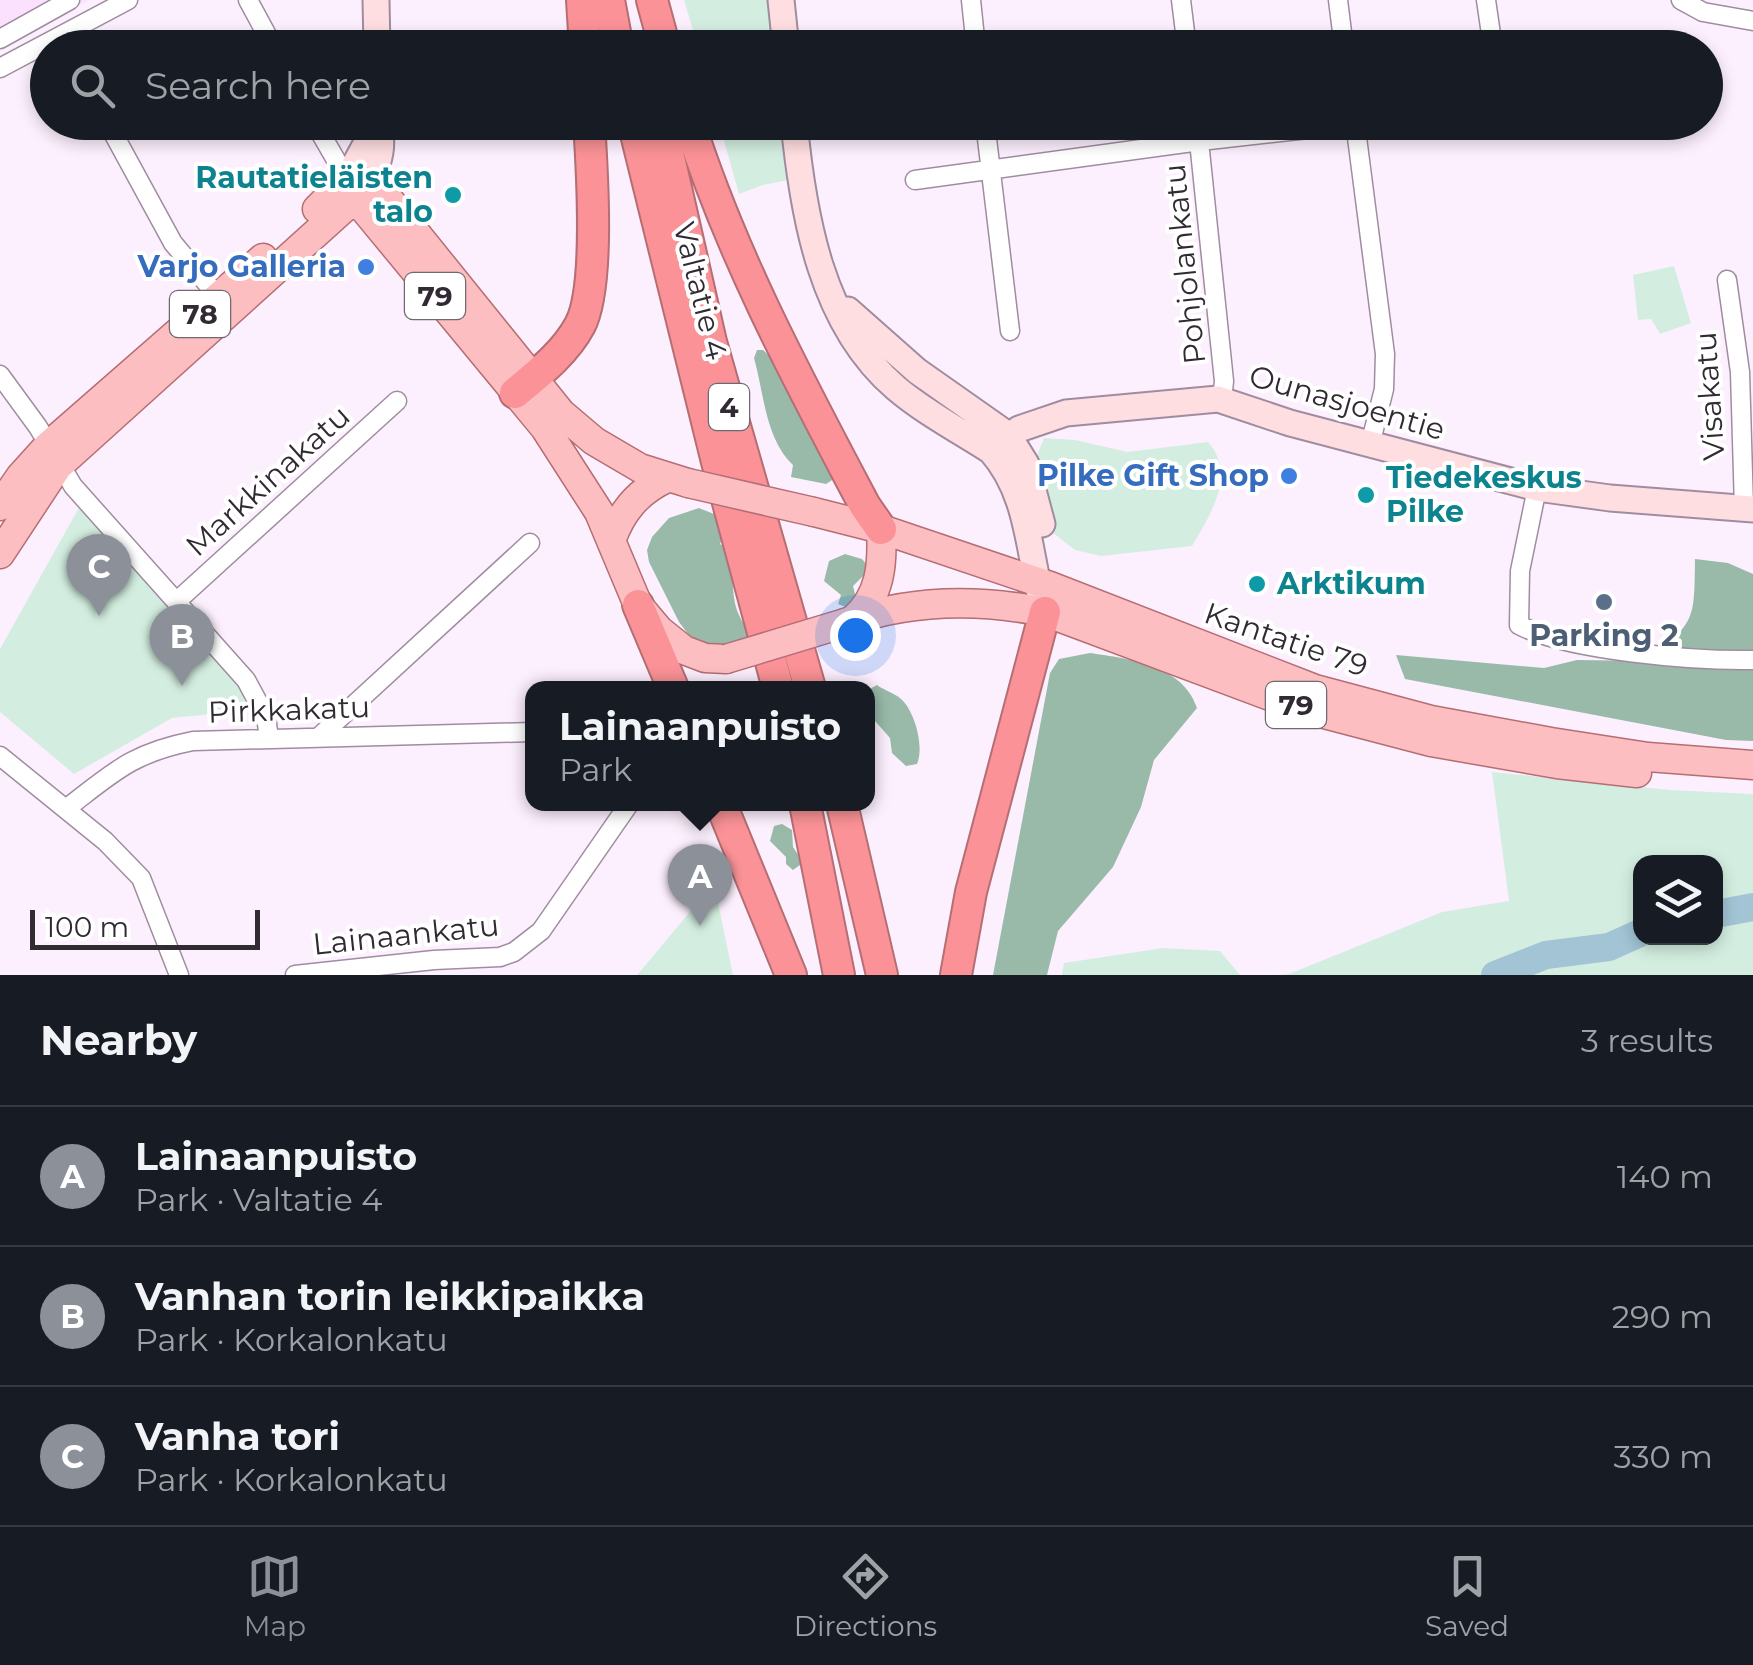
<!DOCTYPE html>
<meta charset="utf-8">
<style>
:root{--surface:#171b24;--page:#242831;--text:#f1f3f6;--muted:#9ea1a6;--line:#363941;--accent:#8c9099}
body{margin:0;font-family:Montserrat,sans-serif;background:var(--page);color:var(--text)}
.controls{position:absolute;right:30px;bottom:30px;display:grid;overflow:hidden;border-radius:20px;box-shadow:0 5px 15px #0003}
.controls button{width:90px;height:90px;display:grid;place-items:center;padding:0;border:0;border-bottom:2px solid var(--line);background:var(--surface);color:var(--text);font:50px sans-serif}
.scale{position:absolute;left:30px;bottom:25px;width:230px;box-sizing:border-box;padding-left:10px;border:5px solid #322a33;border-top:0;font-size:28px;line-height:35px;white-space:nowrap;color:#322a33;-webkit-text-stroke:8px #fff;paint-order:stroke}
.you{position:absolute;left:855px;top:635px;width:35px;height:35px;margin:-25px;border:8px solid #fff;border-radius:50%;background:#1a73e8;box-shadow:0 0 0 15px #1a73e833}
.badge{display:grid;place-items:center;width:65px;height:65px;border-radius:50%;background:var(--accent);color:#fff;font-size:32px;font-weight:700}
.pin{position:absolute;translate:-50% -82px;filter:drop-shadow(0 2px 5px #0008)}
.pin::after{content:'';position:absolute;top:52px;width:35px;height:30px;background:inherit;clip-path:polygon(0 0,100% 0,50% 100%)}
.popup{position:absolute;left:525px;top:681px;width:350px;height:130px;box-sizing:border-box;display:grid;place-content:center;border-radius:20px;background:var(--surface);filter:drop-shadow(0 2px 8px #0005);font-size:32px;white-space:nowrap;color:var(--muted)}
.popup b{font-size:38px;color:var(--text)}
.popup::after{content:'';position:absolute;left:50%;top:100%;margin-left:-20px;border:20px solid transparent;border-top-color:var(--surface)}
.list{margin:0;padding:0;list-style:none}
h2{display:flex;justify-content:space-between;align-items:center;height:130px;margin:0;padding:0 40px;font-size:42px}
h2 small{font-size:32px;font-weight:400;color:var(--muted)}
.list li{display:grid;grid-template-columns:65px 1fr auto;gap:30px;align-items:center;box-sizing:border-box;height:140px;padding:0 40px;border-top:2px solid var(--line)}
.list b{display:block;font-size:38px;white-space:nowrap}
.list p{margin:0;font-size:32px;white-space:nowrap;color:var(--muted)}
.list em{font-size:32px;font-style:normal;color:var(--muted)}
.icon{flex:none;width:55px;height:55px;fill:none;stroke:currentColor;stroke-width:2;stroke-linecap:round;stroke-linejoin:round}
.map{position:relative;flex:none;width:1753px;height:975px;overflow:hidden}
.search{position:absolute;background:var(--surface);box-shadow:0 5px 15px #0003;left:30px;right:30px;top:30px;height:110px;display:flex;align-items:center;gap:25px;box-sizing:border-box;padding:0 35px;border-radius:55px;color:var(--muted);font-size:38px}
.sheet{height:550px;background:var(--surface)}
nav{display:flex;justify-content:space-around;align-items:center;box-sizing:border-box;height:140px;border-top:2px solid var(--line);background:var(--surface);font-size:28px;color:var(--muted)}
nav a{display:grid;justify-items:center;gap:5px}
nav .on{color:var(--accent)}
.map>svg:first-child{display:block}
.built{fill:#fbe1fd}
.green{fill:#d3eee0;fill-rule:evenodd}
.forest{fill:#99baa9}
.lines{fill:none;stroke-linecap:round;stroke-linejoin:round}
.river{stroke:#a2c4d5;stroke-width:28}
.street-casing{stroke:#9f8ca0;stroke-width:21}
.secondary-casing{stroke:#9f8ca0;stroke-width:29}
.primary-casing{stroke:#b46e74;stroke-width:31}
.highway-casing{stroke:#b46e74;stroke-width:34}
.street{stroke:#fff;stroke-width:18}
.secondary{stroke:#fedee0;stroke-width:25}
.primary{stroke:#fcbec1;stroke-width:28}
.highway{stroke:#fa9297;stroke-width:30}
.primary-bridge-casing{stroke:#b46e74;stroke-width:31;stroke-linecap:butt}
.primary-bridge{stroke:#fcbec1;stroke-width:28}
.culture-dot{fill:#0f9aa8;stroke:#fff;stroke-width:4}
.shop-dot{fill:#3f7fe0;stroke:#fff;stroke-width:4}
.service-dot{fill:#5c6f8a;stroke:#fff;stroke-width:4}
.labels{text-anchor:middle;stroke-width:8;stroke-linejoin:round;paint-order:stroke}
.shield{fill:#fff;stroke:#706a70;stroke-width:2.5}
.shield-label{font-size:28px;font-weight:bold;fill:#322a33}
.culture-label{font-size:30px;font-weight:bold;fill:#0d838f;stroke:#fff;text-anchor:start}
.street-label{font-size:30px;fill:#322a33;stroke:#fff}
.shop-label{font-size:30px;font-weight:bold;fill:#366cbe;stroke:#fff;text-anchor:end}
.service-label{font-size:30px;font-weight:bold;fill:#4e5e75;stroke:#fff}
</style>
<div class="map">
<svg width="1753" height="975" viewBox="0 0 1753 975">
<rect width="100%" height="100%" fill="#fdf0fe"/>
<path class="built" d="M0,0H89L0,50Z"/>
<path class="green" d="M684,0H773L780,47H698Z
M719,123H791L799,178L763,185L739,194Z
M1674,266L1691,323L1660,334L1651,319L1638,320L1633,275Z
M1044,438L1075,440L1128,452L1208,442C1237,474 1210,516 1192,546L1101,556L1075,550L1052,532L1035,461Z
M81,504L246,693L242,711L172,718L74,774L0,712V649Z
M1492,772L1670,790L1753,794V975H1277L1289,974L1442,912L1509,901ZM1640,862H1716V938H1640Z
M714,883L733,975H637L643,968Z
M1163,948L1220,951L1240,975H1062L1064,963Z"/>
<path class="forest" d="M757,350H763L779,365L837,477L826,484L791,477L793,465C765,438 764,393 754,358Z
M699,508L719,516L724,534L720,544L731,551C734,572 730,598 740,617C743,624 750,631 754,638L726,653L694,642L679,622L649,562L647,550L652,537L669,518Z
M845,554L862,559L868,566L866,573L853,586L857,602L848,608L838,604L841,595L824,581L829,561Z
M1695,559L1728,563L1753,574V741L1726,740L1405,679L1396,655L1544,668L1577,660L1651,661C1696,618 1694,621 1695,559Z
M1090,653C1130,659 1183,665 1197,708L1154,760L1141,807L1113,867L1058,931L1047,975H993L1050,673L1059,659Z
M877,685C885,691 898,694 904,702C916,716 924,748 917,764L906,766L892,753L890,738L868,713V690Z
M782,824L792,830L793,847L799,856L800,865L793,870L786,864V857L770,841L774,826Z"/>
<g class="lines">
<path class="river" d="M1716,914L1753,907
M1495,975L1546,955L1609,947L1640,933"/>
<defs>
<path id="street" d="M248,0L274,48
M971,0L976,48
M1181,0L1187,48
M1338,0L1344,48
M1486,0L1493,48
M1681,0L1703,12L1753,21
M0,39L70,0
M0,68L128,0
M107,122L173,243L225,305
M314,122L347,179
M985,122L1010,331
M1197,122L1224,381L1222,400
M1355,122L1385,354L1384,389L1370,445
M915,180L1200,141L1372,122
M1727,280L1740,372L1744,509
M0,375L38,427L73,486L246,680L266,717L269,738
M1537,488L1520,571L1519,625C1568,651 1696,661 1753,660
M177,601L397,401
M320,736L530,543
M0,756L105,841L141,878L179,975
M67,808C114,772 132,753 193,741L532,732
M295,975L434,960L500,957L514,952L541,931L629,804"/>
<path id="secondary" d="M376,0L377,48
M781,0L786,48
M378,122C386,153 376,175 355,198L347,179Z
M794,122C803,215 821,324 896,388C924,412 960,431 991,451C1028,493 1028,547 1041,598
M848,310L917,371L1008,435L1026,464L1042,524
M991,451L1019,429L1066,413L1218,399L1290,423L1537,488L1610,498L1753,509"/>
<path id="primary" d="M317,209L347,179L369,181L390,201L561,413L594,441L640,468L688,483
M0,506L20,477L48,446L263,258
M814,512L881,529L1050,586L1315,689L1431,720L1551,742L1648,757L1753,765
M611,541C621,512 638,491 667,478
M0,554L58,466L355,198L545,428L599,512L638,605L659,630L684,650L705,658L726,659
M853,620C881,596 883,564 881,529
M845,623C910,599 978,599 1045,612L1305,709L1431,742L1557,764L1637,773"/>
<path id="highway" d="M582,0L585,48
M609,0L618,48
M652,0L665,48
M633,122L717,462L778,688
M661,122L711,342L810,688
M689,122C732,257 799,381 865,506L881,529
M515,393C539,373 565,353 580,325C600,287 592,169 589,122
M638,605L673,688
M721,804L791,975
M805,804L839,975
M842,804L882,975
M956,975L971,892L1045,612"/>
</defs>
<use href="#street" class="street-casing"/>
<use href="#secondary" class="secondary-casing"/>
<use href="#primary" class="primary-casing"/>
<use href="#highway" class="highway-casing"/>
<use href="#street" class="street"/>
<use href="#secondary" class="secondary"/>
<use href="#primary" class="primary"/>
<use href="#highway" class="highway"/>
<defs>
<path id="primary-bridge" d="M688,483L814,512
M726,659L845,623"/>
</defs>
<use href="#primary-bridge" class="primary-bridge-casing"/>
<use href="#primary-bridge" class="primary-bridge"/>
</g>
<g class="culture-dot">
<circle cx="453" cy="195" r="10"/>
<circle cx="1366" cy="495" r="10"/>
<circle cx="1257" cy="584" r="10"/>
</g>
<g class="shop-dot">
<circle cx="366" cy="267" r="10"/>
<circle cx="1289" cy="476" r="10"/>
</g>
<circle class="service-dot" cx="1604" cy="602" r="10"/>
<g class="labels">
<g class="shield">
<rect x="405" y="273" width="60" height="46" rx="8"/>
<rect x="170" y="291" width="60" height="46" rx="8"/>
<rect x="709" y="384" width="40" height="46" rx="8"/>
<rect x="1266" y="682" width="60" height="46" rx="8"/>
</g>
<g class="shield-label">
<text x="435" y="306">79</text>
<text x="200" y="324">78</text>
<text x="729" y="417">4</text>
<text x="1296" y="715">79</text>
</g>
<g class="culture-label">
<text x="433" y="188" text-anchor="end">Rautatieläisten<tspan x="433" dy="34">talo</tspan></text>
<text x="1386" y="488">Tiedekeskus<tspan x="1386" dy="34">Pilke</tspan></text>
<text x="1277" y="594">Arktikum</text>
</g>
<g class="street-label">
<text transform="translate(1185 264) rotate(-96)" y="10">Pohjolankatu</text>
<text transform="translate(700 291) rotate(76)" y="10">Valtatie 4</text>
<text transform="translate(1710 396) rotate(-94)" y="10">Visakatu</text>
<text transform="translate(1347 403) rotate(16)" y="10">Ounasjoentie</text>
<text transform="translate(268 481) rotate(-42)" y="10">Markkinakatu</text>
<text transform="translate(1286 640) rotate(19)" y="10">Kantatie 79</text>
<text transform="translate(289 710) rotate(-2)" y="10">Pirkkakatu</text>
<text transform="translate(406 935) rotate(-6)" y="10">Lainaankatu</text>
</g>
<g class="shop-label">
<text x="346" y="277">Varjo Galleria</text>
<text x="1269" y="486">Pilke Gift Shop</text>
</g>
<g class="service-label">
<text x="1604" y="646">Parking 2</text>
</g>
</g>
</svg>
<div class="controls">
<button><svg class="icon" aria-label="layers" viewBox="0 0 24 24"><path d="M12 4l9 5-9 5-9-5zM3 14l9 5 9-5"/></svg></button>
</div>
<div class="scale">100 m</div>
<div class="you"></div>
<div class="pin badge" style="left:700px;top:926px">A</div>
<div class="popup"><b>Lainaanpuisto</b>Park</div>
<div class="pin badge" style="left:182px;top:686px">B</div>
<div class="pin badge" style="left:99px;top:616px">C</div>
<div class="search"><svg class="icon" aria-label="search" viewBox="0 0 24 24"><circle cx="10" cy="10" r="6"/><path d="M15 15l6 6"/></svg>Search here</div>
</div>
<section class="sheet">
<h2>Nearby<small>3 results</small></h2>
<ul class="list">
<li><span class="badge">A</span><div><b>Lainaanpuisto</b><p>Park · Valtatie 4</p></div><em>140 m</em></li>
<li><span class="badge">B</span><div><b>Vanhan torin leikkipaikka</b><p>Park · Korkalonkatu</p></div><em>290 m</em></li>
<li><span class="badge">C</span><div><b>Vanha tori</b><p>Park · Korkalonkatu</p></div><em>330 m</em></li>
</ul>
</section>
<nav>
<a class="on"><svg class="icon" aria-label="map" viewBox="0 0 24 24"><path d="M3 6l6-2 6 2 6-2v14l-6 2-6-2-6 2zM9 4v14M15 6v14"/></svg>Map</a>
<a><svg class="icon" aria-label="directions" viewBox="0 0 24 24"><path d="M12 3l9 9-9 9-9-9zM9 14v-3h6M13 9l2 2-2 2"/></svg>Directions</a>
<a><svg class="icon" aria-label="saved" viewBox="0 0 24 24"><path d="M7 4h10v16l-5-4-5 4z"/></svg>Saved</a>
</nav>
